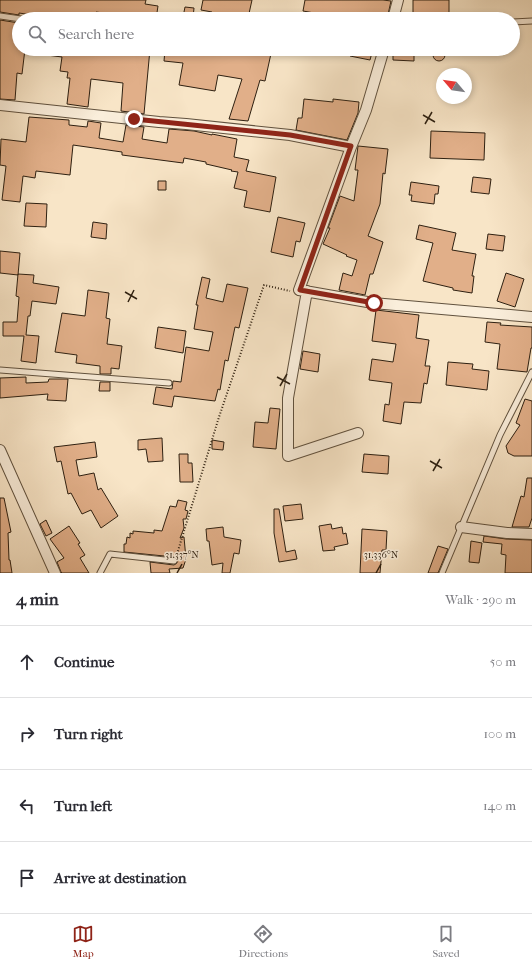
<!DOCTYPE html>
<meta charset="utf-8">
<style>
:root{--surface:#fff;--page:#f7f7f7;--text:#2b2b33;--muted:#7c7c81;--line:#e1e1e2;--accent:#8f2418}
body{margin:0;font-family:"IM FELL French Canon",serif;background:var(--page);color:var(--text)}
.compass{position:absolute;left:436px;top:68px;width:36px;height:36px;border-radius:50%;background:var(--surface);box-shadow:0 2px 6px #0003;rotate:299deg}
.stop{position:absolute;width:12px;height:12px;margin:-9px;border:3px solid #8f2418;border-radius:50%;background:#fff}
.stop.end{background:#8f2418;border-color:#fff;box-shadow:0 1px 4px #0008}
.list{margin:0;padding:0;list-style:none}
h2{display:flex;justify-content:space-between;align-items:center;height:52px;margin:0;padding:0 16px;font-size:17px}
h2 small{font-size:13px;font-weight:400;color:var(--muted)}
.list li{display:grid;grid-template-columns:26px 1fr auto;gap:12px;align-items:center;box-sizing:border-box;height:72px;padding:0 16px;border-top:1px solid var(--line)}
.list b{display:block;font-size:15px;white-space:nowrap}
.list em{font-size:13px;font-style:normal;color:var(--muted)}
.icon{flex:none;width:22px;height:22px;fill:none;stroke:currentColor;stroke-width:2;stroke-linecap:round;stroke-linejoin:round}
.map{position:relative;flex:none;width:532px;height:573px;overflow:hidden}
.search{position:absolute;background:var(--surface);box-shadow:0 2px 6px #0003;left:12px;right:12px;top:12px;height:44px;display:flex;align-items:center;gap:10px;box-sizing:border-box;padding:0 14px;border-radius:22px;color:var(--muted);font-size:15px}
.sheet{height:340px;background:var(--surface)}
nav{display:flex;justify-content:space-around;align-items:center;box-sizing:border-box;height:56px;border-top:1px solid var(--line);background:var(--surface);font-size:11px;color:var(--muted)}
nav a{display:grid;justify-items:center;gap:2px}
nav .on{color:var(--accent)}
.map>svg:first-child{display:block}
.building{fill:#e1af89;stroke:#2e2011}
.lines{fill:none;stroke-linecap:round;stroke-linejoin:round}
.lane-casing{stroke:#60513e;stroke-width:7}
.street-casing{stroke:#60513e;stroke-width:12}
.path{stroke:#2e2011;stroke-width:2;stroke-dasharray:1 2;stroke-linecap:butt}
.lane{stroke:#faeedb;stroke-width:5}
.street{stroke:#faeedb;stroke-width:10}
.route{stroke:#8f2418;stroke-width:5}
.ticks{fill:none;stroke:#2e2011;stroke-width:1.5}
.ticks-label{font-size:10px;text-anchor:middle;fill:#2e2011;stroke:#faeedb;stroke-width:3;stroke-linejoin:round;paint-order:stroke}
</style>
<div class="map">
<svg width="532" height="573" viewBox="0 0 532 573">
<rect width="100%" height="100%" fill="#f8e5c7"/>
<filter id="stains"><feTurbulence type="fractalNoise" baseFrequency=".005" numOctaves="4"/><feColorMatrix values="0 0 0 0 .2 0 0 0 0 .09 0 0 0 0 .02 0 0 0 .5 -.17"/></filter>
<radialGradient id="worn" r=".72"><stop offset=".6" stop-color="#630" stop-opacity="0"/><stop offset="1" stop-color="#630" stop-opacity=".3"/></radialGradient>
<path class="building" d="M0,0H146L145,4L158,6L156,19H133V17L96,12L94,19H58L19,13V15L0,12Z
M203,0H252L248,18L230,15L229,19H211L212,12L201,10Z
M305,0H383L391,1L387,19H337V17L303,11Z
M413,0H449V19H413Z
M185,7L194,8L193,18L183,17Z
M0,20L19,23V49H25L22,74L17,73L15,100L0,99Z
M433 55a6 6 0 1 1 12 0a6 6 0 1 1-12 0Z
M40,49H150L144,114L121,111L123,83L91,79L88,107L67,104L70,78H67L68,72L60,71L62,57L39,54Z
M181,49H272L265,81L260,80L248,121L229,119L242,79L218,75L215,91L179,85L183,63L164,61L165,50L180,52Z
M352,49H373L370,60L350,56Z
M393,49H414V61L393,60Z
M304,99L333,102V99L359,102L358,113L347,140L296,130L298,118H302Z
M29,117L69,120V125L87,127L88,121L101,123L99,138L123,142L126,125L144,127L142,139L167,143L169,129L194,131L212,135V134L237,139L234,157L249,160L246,171L276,177L270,212L244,207L247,191L234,188L238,172L231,171L232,170L206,164V162L184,158L183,163L122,155V152L73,145L70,175L36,171L35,178L23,176L20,202L2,200L6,166L0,165L1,139L26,142Z
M431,131L485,133L484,160L430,158Z
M358,146L388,149L385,174L383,173L380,204L368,236L383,242L373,274H370L365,295L339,290L343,273L352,276L357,260L346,256L347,255L323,244L330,228H328L340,196L354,201L358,170H355Z
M473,177L491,179L489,194L471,192Z
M158,181H166V190H158Z
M411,182L439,186L438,194H435L434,204L411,201L412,195H409Z
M26,203L47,204L46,227L24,226Z
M278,217L305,223L300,242L296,241L293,257L271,252Z
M93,222L107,224L106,239L91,237Z
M419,225L456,233L452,250L476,254L472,276H474L472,293L453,290V288L423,281L433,243L416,239Z
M488,234L505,236L503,251L486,249Z
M0,251L20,253L18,275L0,273Z
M506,273L524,279L515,307L497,301Z
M18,274L34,275L33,283L59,287L56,304L32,301L30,316H28L26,335L39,336L36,363L21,361L24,336H3V322H17L19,297L16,296Z
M202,277L210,279L206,298L223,302L227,284L248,288L239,328L235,327L228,361L225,360L220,390L218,389L215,401L174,396L172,407L153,404L156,387L172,389L173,381L181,382L186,347L209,351L213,332L194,329L198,305H196Z
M88,290L109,293L106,318L110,319L107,344L122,346L119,369L111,368V374H100V366L76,363L77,355L55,352L62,313L85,316Z
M376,310L419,315L416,338L429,340L425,366H430L427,384L424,383L421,403L404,402L401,424L383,421L385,404L389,405L392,383L369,380L372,359L393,362L396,344L372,341Z
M487,322L501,323L500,325L532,327V348H531L527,372L497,369L500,344L485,342Z
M158,327L186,331L183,353L155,348Z
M303,351L320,354L318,372L300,369Z
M448,362L473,364L472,369L489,371L487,390L446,385Z
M26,377V383L48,382L49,379H68L66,401L47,400L48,394L0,398V378Z
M100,382H110V391H99Z
M525,399L532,401V456H514L508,453L506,446L520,425L516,423Z
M270,408L280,409L276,449L253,447L255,422L268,423Z
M162,438L163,461L148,462L146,449L138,450V440Z
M212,440L224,442L223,450L212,449Z
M95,442L97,457L76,460L79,476L94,473L98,490L101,488L118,516L101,528L91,510L82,514L71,493L68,494L61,461L57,462L54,447Z
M179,454H188V463H192L193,482H180Z
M364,454L389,456L388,474L362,472Z
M527,478H532V518L529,527H512L521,496L524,497Z
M0,498H4L11,532L8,533L9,560H10L12,573H0Z
M178,500L187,502L185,510L188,511L186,519H183L184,528L180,538L184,537L186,559L183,568L169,569L170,573H151L150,562L174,565L177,563V559L174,557L124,552V544H126L127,537L130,538V533L133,534V531L154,533V530L162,531L170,506L176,507Z
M301,504L303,519L285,521L283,506Z
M274,509H279L286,552L295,550L297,559L279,562L274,533Z
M46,520L52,533L46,536L40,524Z
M331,524L332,529L342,527L343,534L346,533L348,544L334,547L335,550L323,551L319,526Z
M69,526L80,543L78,544L85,555L80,558L89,573H62L61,572L57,562L64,558L50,539Z
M223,527L224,537L241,540L239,554L234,553L230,573H222L223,563L212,565L209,541H207L206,529Z
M362,529L387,531L386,550H382L380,573H360Z
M484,536L506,539L532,540V573H505L506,555L501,554L502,544L483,542Z
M471,541L482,543L479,563L469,562Z
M438,546L448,549L438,573H428Z"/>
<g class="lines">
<defs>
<path id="lane" d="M0,16L21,19
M513,22L532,21
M0,370L169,383
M100,573L110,554L174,561
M442,573L500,435L532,372"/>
<path id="street" d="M393,19L398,0
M384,49L366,110L351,147L299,290L373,303L532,317
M0,105L159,122L186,124L290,135L351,147
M307,291L288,398V456L358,433
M0,450L55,573
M461,527L507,533L532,534"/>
</defs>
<use href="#lane" class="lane-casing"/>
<use href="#street" class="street-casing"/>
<path class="path" d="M177,554L219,417L264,285L290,291"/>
<use href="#lane" class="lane"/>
<use href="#street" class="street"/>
</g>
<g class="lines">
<path class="route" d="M134,119L290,135L351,146L300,290L374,303"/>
</g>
<path class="ticks" d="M423,115L435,122M425,124L432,112M125,292L137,299M128,302L134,290M277,377L290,384M280,386L287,374M430,461L442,468M433,471L440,459M177,573L182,564M376,573L381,564"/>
<g class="ticks-label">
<text x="182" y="558">31.337°N</text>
<text x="381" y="558">31.336°N</text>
</g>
<rect width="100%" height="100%" filter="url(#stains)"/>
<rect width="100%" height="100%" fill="url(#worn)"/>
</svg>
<svg class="compass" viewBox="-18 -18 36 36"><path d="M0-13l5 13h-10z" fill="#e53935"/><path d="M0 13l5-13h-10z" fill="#7c7c81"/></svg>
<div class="stop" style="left:374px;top:303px"></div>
<div class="stop end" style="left:134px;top:119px"></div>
<div class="search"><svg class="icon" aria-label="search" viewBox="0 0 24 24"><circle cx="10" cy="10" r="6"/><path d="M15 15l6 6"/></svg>Search here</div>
</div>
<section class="sheet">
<h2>4 min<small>Walk · 290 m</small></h2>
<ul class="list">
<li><svg class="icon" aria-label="ahead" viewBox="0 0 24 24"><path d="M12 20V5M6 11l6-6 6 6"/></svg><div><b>Continue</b></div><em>50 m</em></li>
<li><svg class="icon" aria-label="right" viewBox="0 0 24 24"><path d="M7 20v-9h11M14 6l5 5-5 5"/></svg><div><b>Turn right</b></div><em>100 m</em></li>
<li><svg class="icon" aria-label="left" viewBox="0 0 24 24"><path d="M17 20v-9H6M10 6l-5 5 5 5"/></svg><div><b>Turn left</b></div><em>140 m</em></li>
<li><svg class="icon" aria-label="arrive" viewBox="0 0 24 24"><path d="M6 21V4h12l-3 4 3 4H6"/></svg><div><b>Arrive at destination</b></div></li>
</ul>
</section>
<nav>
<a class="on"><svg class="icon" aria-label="map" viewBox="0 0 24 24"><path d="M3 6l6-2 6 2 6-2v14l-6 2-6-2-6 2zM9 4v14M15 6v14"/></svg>Map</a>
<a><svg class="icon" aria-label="directions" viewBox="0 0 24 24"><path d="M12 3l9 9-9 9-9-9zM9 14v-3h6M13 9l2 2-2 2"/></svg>Directions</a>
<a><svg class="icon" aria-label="saved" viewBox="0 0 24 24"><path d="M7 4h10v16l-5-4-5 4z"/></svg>Saved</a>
</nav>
